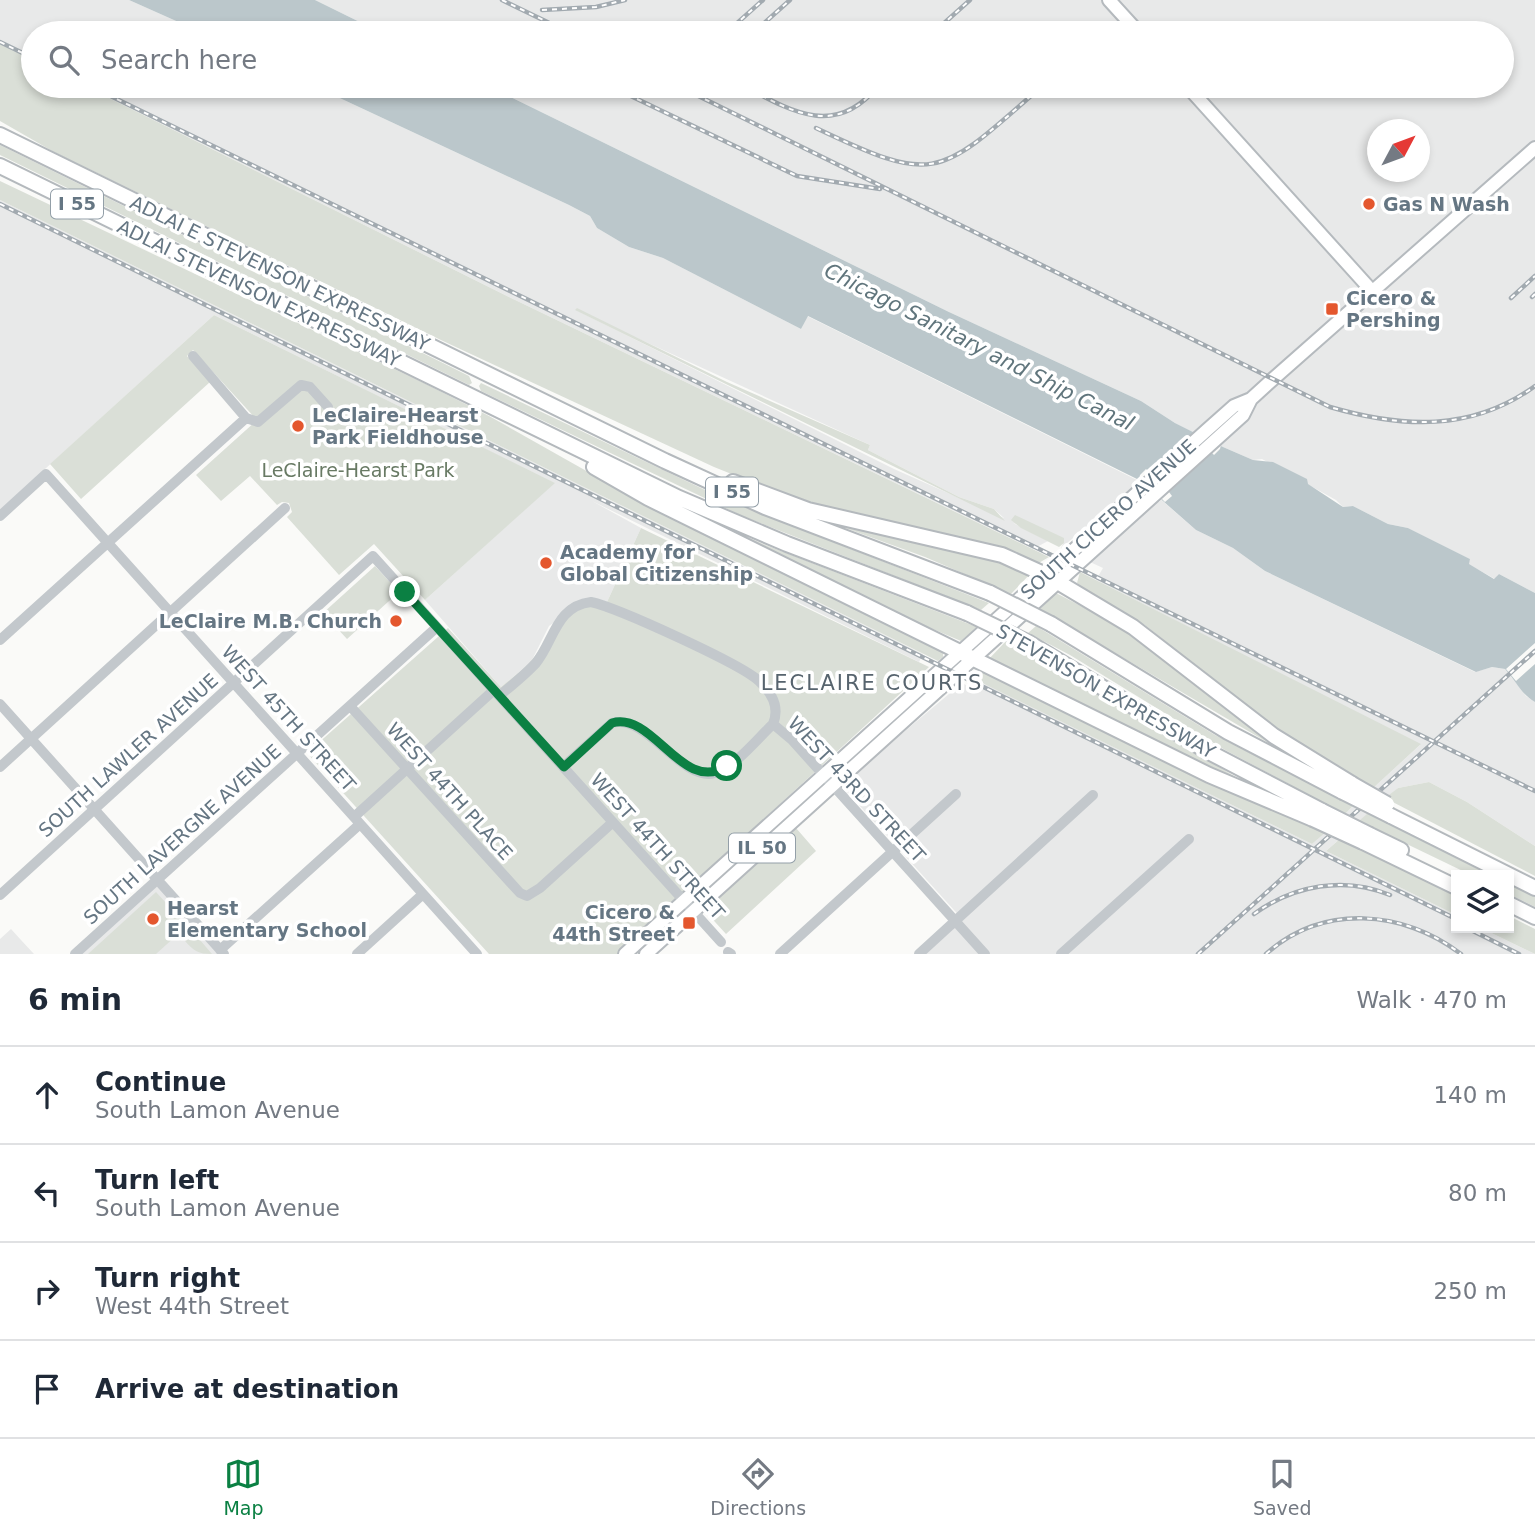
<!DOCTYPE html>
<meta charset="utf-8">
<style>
:root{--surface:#fff;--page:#f2f2f3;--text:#1f2937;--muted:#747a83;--line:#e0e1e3;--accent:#0b8043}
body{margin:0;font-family:"DejaVu Sans",sans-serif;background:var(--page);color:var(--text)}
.controls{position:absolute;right:21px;bottom:21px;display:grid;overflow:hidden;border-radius:0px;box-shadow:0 4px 10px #0003}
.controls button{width:63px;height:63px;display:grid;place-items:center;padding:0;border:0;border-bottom:2px solid var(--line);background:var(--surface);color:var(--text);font:35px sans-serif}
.compass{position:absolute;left:1367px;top:119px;width:63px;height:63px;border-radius:50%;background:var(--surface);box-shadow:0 4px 10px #0003;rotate:49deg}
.stop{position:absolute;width:21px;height:21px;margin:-16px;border:5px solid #0b8043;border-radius:50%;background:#fff}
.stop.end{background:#0b8043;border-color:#fff;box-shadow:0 2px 7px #0008}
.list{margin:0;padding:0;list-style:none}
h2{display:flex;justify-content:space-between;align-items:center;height:91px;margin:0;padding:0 28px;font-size:30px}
h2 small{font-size:23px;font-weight:400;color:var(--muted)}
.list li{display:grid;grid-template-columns:46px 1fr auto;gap:21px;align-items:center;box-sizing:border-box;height:98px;padding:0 28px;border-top:2px solid var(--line)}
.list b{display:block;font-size:26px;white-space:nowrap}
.list p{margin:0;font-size:23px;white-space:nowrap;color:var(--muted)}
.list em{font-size:23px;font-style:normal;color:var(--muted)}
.icon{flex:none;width:38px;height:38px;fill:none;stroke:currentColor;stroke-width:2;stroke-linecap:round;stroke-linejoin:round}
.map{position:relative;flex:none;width:1535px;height:954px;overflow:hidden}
.search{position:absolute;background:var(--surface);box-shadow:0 4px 10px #0003;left:21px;right:21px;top:21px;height:77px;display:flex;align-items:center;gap:18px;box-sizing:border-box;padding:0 24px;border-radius:38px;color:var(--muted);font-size:26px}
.sheet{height:483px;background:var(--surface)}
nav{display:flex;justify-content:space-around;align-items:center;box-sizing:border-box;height:98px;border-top:2px solid var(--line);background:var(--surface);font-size:19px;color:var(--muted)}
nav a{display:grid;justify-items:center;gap:4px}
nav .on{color:var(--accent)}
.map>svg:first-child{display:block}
.built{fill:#e8e9e9;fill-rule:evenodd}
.green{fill:#dadfd7}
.water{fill:#bbc7cb}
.pier{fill:#fafaf8}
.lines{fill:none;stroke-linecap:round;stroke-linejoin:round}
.major-casing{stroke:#b5babe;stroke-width:16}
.highway-casing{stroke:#b4b9bd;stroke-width:18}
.minor{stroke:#c3c8cc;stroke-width:10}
.major{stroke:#fff;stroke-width:12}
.highway{stroke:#fff;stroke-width:14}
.rail-casing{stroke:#a2aab0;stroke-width:4.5}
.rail{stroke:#fff;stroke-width:2;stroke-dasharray:5;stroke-linecap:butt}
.highway-bridge-casing{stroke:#b4b9bd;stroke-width:18;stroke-linecap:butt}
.highway-bridge{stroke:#fff;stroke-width:14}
.route{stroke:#0b8043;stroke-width:9}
.poi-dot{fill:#e4572e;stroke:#fff;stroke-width:2.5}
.labels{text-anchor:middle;stroke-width:7;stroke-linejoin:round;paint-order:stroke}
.shield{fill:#fff;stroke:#939fa8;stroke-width:2}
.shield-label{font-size:18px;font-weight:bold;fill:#657683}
.poi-label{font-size:19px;font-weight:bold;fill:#657683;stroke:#fff;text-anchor:start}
.street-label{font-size:19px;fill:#657683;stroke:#fff}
.park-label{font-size:19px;fill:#687a64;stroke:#fff}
.water-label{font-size:21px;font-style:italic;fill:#60757c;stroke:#fff}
.neighbourhood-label{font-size:21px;letter-spacing:2px;fill:#57646e;stroke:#fff}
</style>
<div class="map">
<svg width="1535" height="954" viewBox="0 0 1535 954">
<rect width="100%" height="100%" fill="#fafaf8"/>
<path class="built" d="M0,0H129L203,33H33V60L0,44Z
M315,0H1535V593L1499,574L1495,579L1468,564L1470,559L1408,528L1388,524L1353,506L1343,507L1336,500L1262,459L1253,460L1223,447L1175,423L1141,401L949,312L488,86H1502V33H382ZM1378,130H1420V172H1378Z
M85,86H314L569,205L590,216L597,228L629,247L663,258L801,329L807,316L1141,482L1061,548L1064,542L1013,523L1048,541L1033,549L509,297ZM576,310L870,445L868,450L959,497L994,509L1004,518L894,469Z
M0,200L923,654L919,662L592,501L641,528L607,602L591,597L549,626L531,662L501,687L425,600L554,483L214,315L0,510Z
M1159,498L1196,530L1233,548L1265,571L1475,672L1492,667L1505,669L1526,696L1535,702V846L1467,802L1429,782L1398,788L1326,851L1456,915V928H1481L1535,954H926L963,920L841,785L962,683L978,691L985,684L1312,844L1420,745L1096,580L1103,568L1090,562Z
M157,885L219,954H80Z
M11,929L21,940L34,954H0V939Z"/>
<path class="green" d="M0,44L33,60V86H85L509,297L1049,557L1037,564L812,506L714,467L443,341L54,152L0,121Z
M0,145L445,364L469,376L472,383L469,385L0,155Z
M0,181L430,386L489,416L629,495L943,651V657L938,661L0,200Z
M577,308L727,382L870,445L868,450L959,497L994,509L1005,521L575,310Z
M214,315L555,483L425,600L374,544L339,575L287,517L292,512L289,503L282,502L277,505L250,476L221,501L196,475L257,420L193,350L187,356L210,382L81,499L50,464Z
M481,383L724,499L989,603L981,610L740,515L481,391L479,386Z
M669,503L768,546L977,627L961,641L881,607Z
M807,514L986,555L1031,573L1011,594L925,557Z
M1015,515L1064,538V543L1059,547L1021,528L1011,520Z
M641,528L929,667L617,954H489L307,753L448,628L501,687C510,679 522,671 530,662C555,635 555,587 607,602Z
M375,566L399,592L347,639L323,613Z
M1080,572L1421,744L1371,790L1274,729L1145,625L1082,587L1077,583Z
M1056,593L1140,637L1278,745L1277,748L1040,609Z
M1036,626L1215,735L1353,806L1345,814L1225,750L1070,655L1028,633Z
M1006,641L1095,691L1260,792L988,660Z
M976,672H986L1327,831L1312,844L970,677Z
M1429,782L1467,802L1535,846V876L1385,798L1398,788Z
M1368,813L1490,875H1471L1359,821Z
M796,828L816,851L726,934L705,911Z
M1341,838L1456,892V915L1326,851Z
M1509,884L1535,897V907L1509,894Z
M156,892L187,926L156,954H88Z
M1509,916L1535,929V954L1481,928H1509Z
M194,933L212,954C198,954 194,951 185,941Z"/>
<path class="water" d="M129,0H315L382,33H203Z
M314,86H488L949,312L1141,401L1175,423L1223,447L1253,460L1273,462L1307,479L1308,484L1343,507L1353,506L1388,524L1408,528L1470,559L1469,564L1494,579L1499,574L1535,593V702C1520,693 1516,681 1505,669L1492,667L1476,672L1265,571L1233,548L1196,530L1139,480L808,316L801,329L663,258L629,247L597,228L590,216L569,205Z"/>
<path class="pier" d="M1196,430L1216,440L1221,445L1220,449L1214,455L1212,453L1169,492L1172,496L1165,502L1162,499L1159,502L1139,480L1140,475L1146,469L1149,472Z
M1535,643V664L1516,681L1506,669Z"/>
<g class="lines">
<defs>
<path id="major" d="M1109,0L1139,33
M1187,86L1372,291
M625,954L1207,430L1234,406L1251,399
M646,954L1243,415L1251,399L1273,379L1535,148"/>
<path id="highway" d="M0,135L665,461L765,507L990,593
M0,166L679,498L787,544L967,613
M594,467L648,498L1209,775L1313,819
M733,482L808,510L1002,555L1046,575L1133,627L1274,736L1352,784
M1051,624L1228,732L1343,792
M1029,643L1207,751L1322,811
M1391,816L1535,888
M1370,835L1401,850
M1363,842L1456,887
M1509,904L1535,917"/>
</defs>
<use href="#major" class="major-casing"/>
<use href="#highway" class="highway-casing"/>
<path class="minor" d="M193,356L246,418
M246,418L258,422L301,385L310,387L328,407
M0,516L46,474L477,954
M0,640L246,418
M499,696C511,686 525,675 536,663C554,641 556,606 591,602C618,608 741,664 759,681C771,692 780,707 773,724
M0,704L224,954
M350,706L520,893L527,896L540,888L613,822
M773,724L792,740L985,954
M0,767L285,508
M563,767L612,723C647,713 682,783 715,773C736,766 757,739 773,724
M354,817L494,690
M0,895L373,556L721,942
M220,950L360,824
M728,952L731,954
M75,954L437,627
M357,954L423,894
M780,954L956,794
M919,954L1093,795
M1061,954L1189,839"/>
<use href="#major" class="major"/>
<use href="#highway" class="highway"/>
<defs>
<path id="rail" d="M502,0L570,33
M542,10L596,7L625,0
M726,33L763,0
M753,33L790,0
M933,33L970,0
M0,42L33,58
M90,86L1535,791
M610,86L797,176L880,189
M678,86L1330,407C1402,428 1472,432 1535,386
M744,86C792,112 836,138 878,86
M816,128C933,184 938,178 1033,94
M0,204L1456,919
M1532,297L1535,294
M1511,298L1535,276
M1254,914C1294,885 1344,876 1390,895
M1467,928L1519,954
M1198,954L1535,651
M1266,954C1323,903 1404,910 1461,954"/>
</defs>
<use href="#rail" class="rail-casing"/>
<use href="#rail" class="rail"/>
<defs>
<path id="highway-bridge" d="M990,593L1051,624
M967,613L1029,643
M1352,784L1387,804
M1343,792L1391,816
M1322,811L1370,835
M1313,819L1363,842"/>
</defs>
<use href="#highway-bridge" class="highway-bridge-casing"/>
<use href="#highway-bridge" class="highway-bridge"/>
</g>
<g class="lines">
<path class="route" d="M405,592L564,767L612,723C654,711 682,795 727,766"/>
</g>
<g class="poi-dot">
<circle cx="1369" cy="204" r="7"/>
<rect x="1325" y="302" width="14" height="14" rx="3.5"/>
<circle cx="298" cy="426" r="7"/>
<circle cx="546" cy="563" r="7"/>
<circle cx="396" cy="621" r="7"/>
<circle cx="153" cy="919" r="7"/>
<rect x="682" y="916" width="14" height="14" rx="3.5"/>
</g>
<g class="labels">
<g class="shield">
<rect x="51" y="189.5" width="52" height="29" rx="5"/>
<rect x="706" y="477.5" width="52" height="29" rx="5"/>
<rect x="729" y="833.5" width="66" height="29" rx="5"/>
</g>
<g class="shield-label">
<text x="77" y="210">I 55</text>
<text x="732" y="498">I 55</text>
<text x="762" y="854">IL 50</text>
</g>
<g class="poi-label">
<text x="1383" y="211">Gas N Wash</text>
<text x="1346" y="305">Cicero &amp;<tspan x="1346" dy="22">Pershing</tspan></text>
<text x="312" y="422">LeClaire-Hearst<tspan x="312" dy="22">Park Fieldhouse</tspan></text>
<text x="560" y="559">Academy for<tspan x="560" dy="22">Global Citizenship</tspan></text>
<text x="382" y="628" text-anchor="end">LeClaire M.B. Church</text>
<text x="167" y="915">Hearst<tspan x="167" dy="22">Elementary School</tspan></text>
<text x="675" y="919" text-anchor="end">Cicero &amp;<tspan x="675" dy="22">44th Street</tspan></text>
</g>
<g class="street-label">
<text transform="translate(280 273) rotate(26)" y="7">ADLAI E STEVENSON EXPRESSWAY</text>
<text transform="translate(259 293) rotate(26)" y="7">ADLAI STEVENSON EXPRESSWAY</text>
<text transform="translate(1108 519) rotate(-42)" y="7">SOUTH CICERO AVENUE</text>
<text transform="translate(1106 691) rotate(30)" y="7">STEVENSON EXPRESSWAY</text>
<text transform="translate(289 718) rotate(48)" y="7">WEST 45TH STREET</text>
<text transform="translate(128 755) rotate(-42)" y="7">SOUTH LAWLER AVENUE</text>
<text transform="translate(857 789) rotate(47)" y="7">WEST 43RD STREET</text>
<text transform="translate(450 791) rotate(48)" y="7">WEST 44TH PLACE</text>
<text transform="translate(182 834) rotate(-42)" y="7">SOUTH LAVERGNE AVENUE</text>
<text transform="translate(658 846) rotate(48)" y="7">WEST 44TH STREET</text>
</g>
<g class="park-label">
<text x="358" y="477">LeClaire-Hearst Park</text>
</g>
<g class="water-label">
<text transform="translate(979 347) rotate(27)" y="7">Chicago Sanitary and Ship Canal</text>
</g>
<g class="neighbourhood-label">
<text x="872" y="690">LECLAIRE COURTS</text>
</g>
</g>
</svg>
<div class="controls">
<button><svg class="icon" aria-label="layers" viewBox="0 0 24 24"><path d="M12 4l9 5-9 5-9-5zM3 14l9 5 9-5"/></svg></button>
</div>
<svg class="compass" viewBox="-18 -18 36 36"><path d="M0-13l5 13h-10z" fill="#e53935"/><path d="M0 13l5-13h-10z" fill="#747a83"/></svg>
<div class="stop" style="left:727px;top:766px"></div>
<div class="stop end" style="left:405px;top:592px"></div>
<div class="search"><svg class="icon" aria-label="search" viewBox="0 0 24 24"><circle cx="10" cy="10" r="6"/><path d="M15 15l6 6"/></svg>Search here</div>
</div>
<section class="sheet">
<h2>6 min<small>Walk · 470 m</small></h2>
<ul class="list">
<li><svg class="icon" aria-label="ahead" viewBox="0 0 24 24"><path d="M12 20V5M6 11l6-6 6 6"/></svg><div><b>Continue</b><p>South Lamon Avenue</p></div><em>140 m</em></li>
<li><svg class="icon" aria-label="left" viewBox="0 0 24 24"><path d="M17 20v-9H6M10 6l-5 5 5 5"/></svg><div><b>Turn left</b><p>South Lamon Avenue</p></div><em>80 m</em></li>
<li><svg class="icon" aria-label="right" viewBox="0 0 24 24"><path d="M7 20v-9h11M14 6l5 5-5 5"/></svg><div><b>Turn right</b><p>West 44th Street</p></div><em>250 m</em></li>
<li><svg class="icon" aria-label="arrive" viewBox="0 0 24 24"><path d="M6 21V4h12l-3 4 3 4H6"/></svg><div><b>Arrive at destination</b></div></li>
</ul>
</section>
<nav>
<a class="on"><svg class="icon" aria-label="map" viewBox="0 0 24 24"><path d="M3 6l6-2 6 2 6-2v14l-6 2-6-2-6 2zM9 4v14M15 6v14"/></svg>Map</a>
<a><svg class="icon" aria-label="directions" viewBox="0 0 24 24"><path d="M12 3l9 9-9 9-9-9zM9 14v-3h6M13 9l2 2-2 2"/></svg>Directions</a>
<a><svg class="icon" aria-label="saved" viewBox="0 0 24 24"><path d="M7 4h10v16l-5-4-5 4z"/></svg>Saved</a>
</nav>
